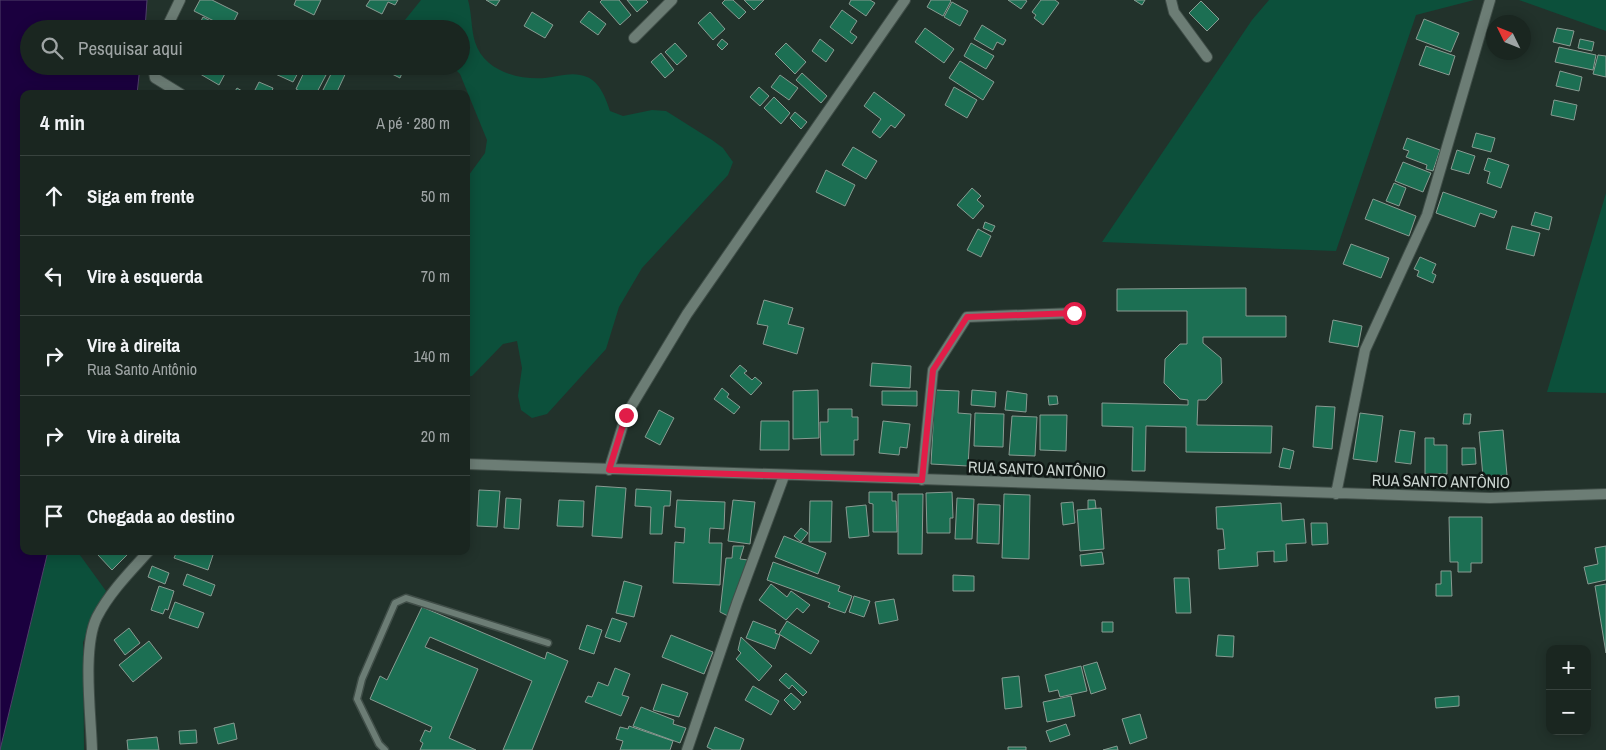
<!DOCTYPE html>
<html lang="pt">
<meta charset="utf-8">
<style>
:root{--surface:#1a2620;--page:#27322d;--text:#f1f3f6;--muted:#9fa5a5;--line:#38433e}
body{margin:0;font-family:"Archivo Narrow",sans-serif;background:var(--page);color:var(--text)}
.controls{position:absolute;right:15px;bottom:15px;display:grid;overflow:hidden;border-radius:10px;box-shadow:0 2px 12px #0003}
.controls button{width:45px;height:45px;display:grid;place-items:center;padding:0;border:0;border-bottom:1px solid var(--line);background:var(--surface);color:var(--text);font:25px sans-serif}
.compass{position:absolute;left:1486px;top:15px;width:45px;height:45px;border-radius:50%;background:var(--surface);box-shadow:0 2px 12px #0003;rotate:313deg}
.stop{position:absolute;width:15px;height:15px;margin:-11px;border:4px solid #e11d48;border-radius:50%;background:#fff}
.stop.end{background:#e11d48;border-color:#fff;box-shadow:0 1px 5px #0008}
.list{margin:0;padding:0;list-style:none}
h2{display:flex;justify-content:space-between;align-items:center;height:65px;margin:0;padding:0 20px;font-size:21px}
h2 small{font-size:16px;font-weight:400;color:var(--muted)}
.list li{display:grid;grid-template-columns:32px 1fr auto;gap:15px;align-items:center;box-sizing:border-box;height:80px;padding:0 20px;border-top:1px solid var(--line)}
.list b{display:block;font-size:19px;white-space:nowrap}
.list p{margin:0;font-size:16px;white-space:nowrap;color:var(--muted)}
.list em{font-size:16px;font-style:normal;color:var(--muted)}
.icon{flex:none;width:28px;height:28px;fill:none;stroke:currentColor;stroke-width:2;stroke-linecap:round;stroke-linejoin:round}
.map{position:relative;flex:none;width:1606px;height:750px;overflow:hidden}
.search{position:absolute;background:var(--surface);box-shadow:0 2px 12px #0003;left:20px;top:20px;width:450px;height:55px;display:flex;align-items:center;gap:12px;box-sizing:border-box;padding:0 18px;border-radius:28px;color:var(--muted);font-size:19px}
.panel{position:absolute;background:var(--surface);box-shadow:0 2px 12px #0003;left:20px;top:90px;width:450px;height:465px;border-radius:10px}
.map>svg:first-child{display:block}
.green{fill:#0c503b}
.water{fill:#1b003f;stroke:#50406b}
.building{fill:#1c6f53;stroke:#889b92}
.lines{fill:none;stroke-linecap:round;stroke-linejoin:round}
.service-casing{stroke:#404e48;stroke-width:9}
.minor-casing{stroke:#404e48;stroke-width:12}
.service{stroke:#6c7d75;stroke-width:6}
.minor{stroke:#6c7d75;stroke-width:10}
.route{stroke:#e11d48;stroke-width:6}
.labels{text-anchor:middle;stroke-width:5;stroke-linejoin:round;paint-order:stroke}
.street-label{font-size:16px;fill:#ccd5d1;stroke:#111815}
</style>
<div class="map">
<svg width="1606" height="750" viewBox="0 0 1606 750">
<rect width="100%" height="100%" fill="#22322b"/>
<path class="green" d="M421,0H468C472,14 471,29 475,42C484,71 518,80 545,78C559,76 574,71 587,77C600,82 606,99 610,111L623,116L652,110L666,111L712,140L723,148L733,162L728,175L642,268L619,307L606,349L547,414L532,418L521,410L518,396L522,368L517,341L503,344L472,376L466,377V179L485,153L487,140L460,74L452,66H461V29H405V20Z
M1269,0H1474L1416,15L1336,251L1102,242L1252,20Z
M1519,0H1606V31Z
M1606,193V393L1547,392Z
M48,551H77L106,591L83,642L84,750H0Z"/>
<path class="water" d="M0,0H147L145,29H29V66H140L137,94H24V551H48L0,750Z"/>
<path class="building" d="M200,0H212L238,13L230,29L194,11Z
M296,0H321L314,15L294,5Z
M370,0H398L395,5L388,2L382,14L366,6Z
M486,0H500L496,6Z
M602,0H619L631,15L620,25L600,2Z
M627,0H646L648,2L637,12Z
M725,0H733L746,12L739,19L722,3Z
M744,0H764L754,10Z
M851,0H870L875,3L866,16L849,4Z
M931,0H950L951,1L943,16L927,7Z
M1008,0H1025L1027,1L1021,9Z
M1041,0H1055L1059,3L1043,25L1034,18L1036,15L1032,12Z
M1134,0H1145L1142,5Z
M1201,1L1219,19L1207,31L1189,13Z
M952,2L968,11L960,26L944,17Z
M842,10L857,21L850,32L857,37L852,44L830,27Z
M589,11L606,24L598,35L580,22Z
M532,12L553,25L545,38L524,26Z
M710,12L725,29L713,40L698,23Z
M203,17L226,29H197Z
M1424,19L1459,33L1451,52L1416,39Z
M257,22L272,29H254Z
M982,25L1006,40L1003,45L997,42L993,50L974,39Z
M925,28L954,49L944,63L915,42Z
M1557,28L1574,31L1570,46L1553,42Z
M722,39L728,44L722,50L717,45Z
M820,39L834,50L826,62L812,51Z
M1580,39L1594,42L1592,51L1578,48Z
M675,43L687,56L677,65L665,52Z
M786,43L806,62L795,74L775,54Z
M971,43L994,56L986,69L964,56Z
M1426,46L1455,56L1449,75L1419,65Z
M1559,47L1596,55L1593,70L1555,62Z
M661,53L674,70L665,78L651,62Z
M1598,55L1606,56V77L1593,74Z
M960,61L994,82L983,100L949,78Z
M197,66H220L227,70L219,85L195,71Z
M274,66H288L299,71L293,82L271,72Z
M307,66L326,75L316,94H305L296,89Z
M335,66H349L336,94H321Z
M376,66H405L400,78Z
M1560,71L1582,77L1579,91L1556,86Z
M802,73L827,96L821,103L796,80Z
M780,75L798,88L789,100L771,87Z
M259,82L273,88L271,94H253Z
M759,87L769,96L760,106L750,97Z
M954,87L977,100L967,118L945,105Z
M237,88L247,94H231L234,93Z
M874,92L905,115L895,128L891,125L880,138L872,132L881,119L864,106Z
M774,97L790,113L781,124L764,108Z
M1554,100L1577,105L1574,120L1551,115Z
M795,112L807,122L801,129L790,118Z
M1476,133L1495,138L1491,152L1472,147Z
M1407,138L1440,150L1433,171L1426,169L1427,165L1406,157L1409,151L1403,149Z
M853,147L877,161L866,179L842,165Z
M1457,150L1475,156L1469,174L1451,169Z
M1488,158L1509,165L1501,188L1487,183L1490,172L1484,170Z
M1403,162L1431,173L1423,192L1395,181Z
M826,170L855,185L845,206L816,192Z
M1394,183L1406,188L1399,206L1386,201Z
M972,188L981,196L977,200L984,206L973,219L957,205Z
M1443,192L1497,211L1494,218L1480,213L1475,227L1436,213Z
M1373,199L1416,216L1409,236L1365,219Z
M1535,212L1552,217L1549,230L1531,225Z
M985,222L995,226L992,232L983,228Z
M1512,226L1540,233L1534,256L1506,249Z
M978,229L991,236L981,257L967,250Z
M1351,244L1389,258L1381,278L1343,264Z
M1420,257L1436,264L1432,273L1436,275L1433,283L1417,276L1419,271L1414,269Z
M1246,288V316H1286V337H1203V343L1221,358L1222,383L1206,400H1198L1197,425L1272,426L1271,453L1186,452V427L1146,426L1145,471H1132L1133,427L1102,426V403L1188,405V400L1180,399L1164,383L1165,359L1180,344H1187V311H1117V289Z
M764,300L793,308L788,324L804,328L797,354L763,344L768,326L757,324Z
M1333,320L1362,326L1358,347L1329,342Z
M872,363L911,366L910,388L870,386Z
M740,365L747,371L744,373L752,380L755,377L762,383L751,395L730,376Z
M722,388L729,394L727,397L740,407L734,414L714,399Z
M818,390L819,438L793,439V391Z
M935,390L959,391L958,413L971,414L968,466L931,464Z
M972,390L996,392L995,407L971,405Z
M882,391H917V406L882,405Z
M1007,391L1027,394L1026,412L1005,410Z
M1048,396H1057L1058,404L1049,405Z
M1316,406L1335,407L1332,449L1313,447Z
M828,409H852V417H858V440H854V455H821L820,422H828Z
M659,410L674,418L660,445L645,437Z
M975,413L1004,414L1003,447L974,446Z
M1360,413L1383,416L1377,462L1353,459Z
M1464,414H1471L1470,424H1463Z
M1040,415H1067L1066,451L1040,450Z
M1012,416L1037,417L1035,456L1009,455Z
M761,421H789V450H760Z
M883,421L910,424L907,448L900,447L899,455L879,453Z
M1400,430L1415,432L1411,464L1395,462Z
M1503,430L1507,475L1483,477L1479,432Z
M1425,438H1434V445H1447V474H1425Z
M1283,448L1294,451L1290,469L1279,467Z
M1462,448H1475L1476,464L1462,465Z
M596,486L626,488L622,538L592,536Z
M636,489L671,491L670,506H664L662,534H650L651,507L635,506Z
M479,490L500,491L497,527L477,526Z
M869,492H892V501H896L897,532H873V504L869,503Z
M952,492L953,518H950V533H927L926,493Z
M898,494H923L922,554H898Z
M1004,494L1030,495L1029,559L1002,558Z
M506,498L521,499L519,529L504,528Z
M957,498L974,499L972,539H955Z
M559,500L584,501L583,527L557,526Z
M677,500L725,502L724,529L710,528L709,543H722L720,585L673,583L675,542L684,543L685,528L675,527Z
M733,500L755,502L750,544L728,541Z
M1088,500H1095L1096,508L1088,509Z
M810,501H832L831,542H809Z
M1073,502L1075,523L1063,525L1061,503Z
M1281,503L1282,521L1304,519L1306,543L1286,544L1287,561L1274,562V551L1257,552L1258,566L1219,569L1218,550L1225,549L1223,529H1217L1216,507Z
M978,504L1000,505L999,544L977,543Z
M866,505L869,536L849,538L846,507Z
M1101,508L1104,549L1080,551L1077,510Z
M1449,517H1482V563H1471V572H1458V562H1450Z
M1311,523H1327L1328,544L1312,545Z
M801,528L808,533L801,542L794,536Z
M784,536L826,553L818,574L775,557Z
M733,546H744L740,559L748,560L728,616L720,612L726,558H732Z
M1606,546V580L1588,584L1584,567L1598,564L1595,548Z
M102,551H128L129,553L112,570L98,555Z
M177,551H211L214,552L208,570L174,558Z
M1102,552L1104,564L1081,566L1080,555Z
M773,562L840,586L838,591L852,596L845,613L828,607L830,603L767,580Z
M152,566L169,573L165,584L148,577Z
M1441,571H1451L1452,596H1436V584H1441Z
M187,574L215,585L211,596L183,585Z
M953,575L974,576V591H953Z
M1174,578H1189L1191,613H1176Z
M624,581L642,586L634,617L616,613Z
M771,584L787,597L791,591L810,605L803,613L797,608L786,620L759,600Z
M1606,584V653L1595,586Z
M159,586L174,591L168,610L165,609L163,614L151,610Z
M854,596L870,601L864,617L849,612Z
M894,599L898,620L879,624L875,602Z
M175,602L204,613L198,628L169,618Z
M422,607L545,659L547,652L568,661L532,750H503L532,681L430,637L425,647L478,669L449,738L476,750H420L423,743L420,741L425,730L430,732L432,727L370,699L380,676L387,680Z
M612,618L627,623L620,642L605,637Z
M753,621L776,630L775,633L780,635L775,649L746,638Z
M787,621L819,641L811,654L779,634Z
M1102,622H1113V632H1102Z
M587,625L602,630L594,654L579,649Z
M129,628L140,643L125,655L114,640Z
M671,635L713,652L704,674L662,657Z
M1218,635L1234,636L1233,657L1216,656Z
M741,637L772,666L759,681L736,659L741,653L738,650Z
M149,641L162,658L133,682L119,665Z
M1097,662L1106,689L1091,694L1083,666Z
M1081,666L1087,691L1060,697L1058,690L1049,692L1045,675Z
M615,668L630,674L622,695L629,697L621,716L585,702L588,696L592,697L598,682L608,686Z
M786,673L807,692L803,696L792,685L789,689L779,680Z
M1019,676L1022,707L1005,709L1002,678Z
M662,684L688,693L679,717L653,710Z
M753,686L779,701L771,715L745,700Z
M791,693L801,702L794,710L784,700Z
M1071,696L1075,716L1047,722L1043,702Z
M1459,696V706L1436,708L1435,698Z
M641,707L674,720L673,724L686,728L680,743L633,726Z
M1140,714L1147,738L1130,744L1122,719Z
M234,723L237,739L218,744L214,728Z
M1066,724L1070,735L1050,742L1046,731Z
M629,726L673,741L670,750H620L623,741L616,739L620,727L628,729Z
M715,727L744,739L740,750H713L707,747Z
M196,730L197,743L180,744L179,731Z
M157,737L159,750H128L127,740Z
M1117,746L1118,750H1103Z
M1008,747H1026V750H1008Z"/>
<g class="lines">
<defs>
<path id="service" d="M385,750L379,744L357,699L362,679L395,603L406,598L548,643"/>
<path id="minor" d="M1171,0L1174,12L1207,57
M166,29L180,0
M634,38L672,0
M153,66L155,78L181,94
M466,464L1490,498L1606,494
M609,470L626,415L687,314L905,0
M922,480L933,370L967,317L1075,313
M1336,494L1365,350L1427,215L1490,0
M92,750C91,715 82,647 97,617C110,592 130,572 149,551
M687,750L737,603L784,476"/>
</defs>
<use href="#service" class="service-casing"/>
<use href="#minor" class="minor-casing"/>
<use href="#service" class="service"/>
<use href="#minor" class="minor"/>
</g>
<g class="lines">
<path class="route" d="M626,415L609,470L922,480L933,370L967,317L1074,313"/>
</g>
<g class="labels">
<g class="street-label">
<text transform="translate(1037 469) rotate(2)" y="6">RUA SANTO ANTÔNIO</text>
<text transform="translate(1441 481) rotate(1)" y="6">RUA SANTO ANTÔNIO</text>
</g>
</g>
</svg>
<div class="controls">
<button>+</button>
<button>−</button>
</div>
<svg class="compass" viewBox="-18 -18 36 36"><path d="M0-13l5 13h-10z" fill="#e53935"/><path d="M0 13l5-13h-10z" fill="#9fa5a5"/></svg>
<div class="stop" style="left:1074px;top:313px"></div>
<div class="stop end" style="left:626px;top:415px"></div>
<div class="search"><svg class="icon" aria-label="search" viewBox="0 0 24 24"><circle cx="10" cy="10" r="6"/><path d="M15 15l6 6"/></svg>Pesquisar aqui</div>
<section class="panel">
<h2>4 min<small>A pé · 280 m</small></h2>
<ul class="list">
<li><svg class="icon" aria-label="ahead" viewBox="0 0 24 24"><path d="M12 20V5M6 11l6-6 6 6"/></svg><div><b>Siga em frente</b></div><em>50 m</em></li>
<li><svg class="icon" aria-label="left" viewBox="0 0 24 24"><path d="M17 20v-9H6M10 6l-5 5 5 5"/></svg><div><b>Vire à esquerda</b></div><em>70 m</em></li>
<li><svg class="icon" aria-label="right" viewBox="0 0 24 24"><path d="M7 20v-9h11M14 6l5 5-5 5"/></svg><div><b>Vire à direita</b><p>Rua Santo Antônio</p></div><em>140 m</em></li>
<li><svg class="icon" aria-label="right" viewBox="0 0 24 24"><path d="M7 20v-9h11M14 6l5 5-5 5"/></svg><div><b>Vire à direita</b></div><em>20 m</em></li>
<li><svg class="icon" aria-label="arrive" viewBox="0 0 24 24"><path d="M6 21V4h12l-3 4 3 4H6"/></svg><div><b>Chegada ao destino</b></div></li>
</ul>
</section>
</div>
